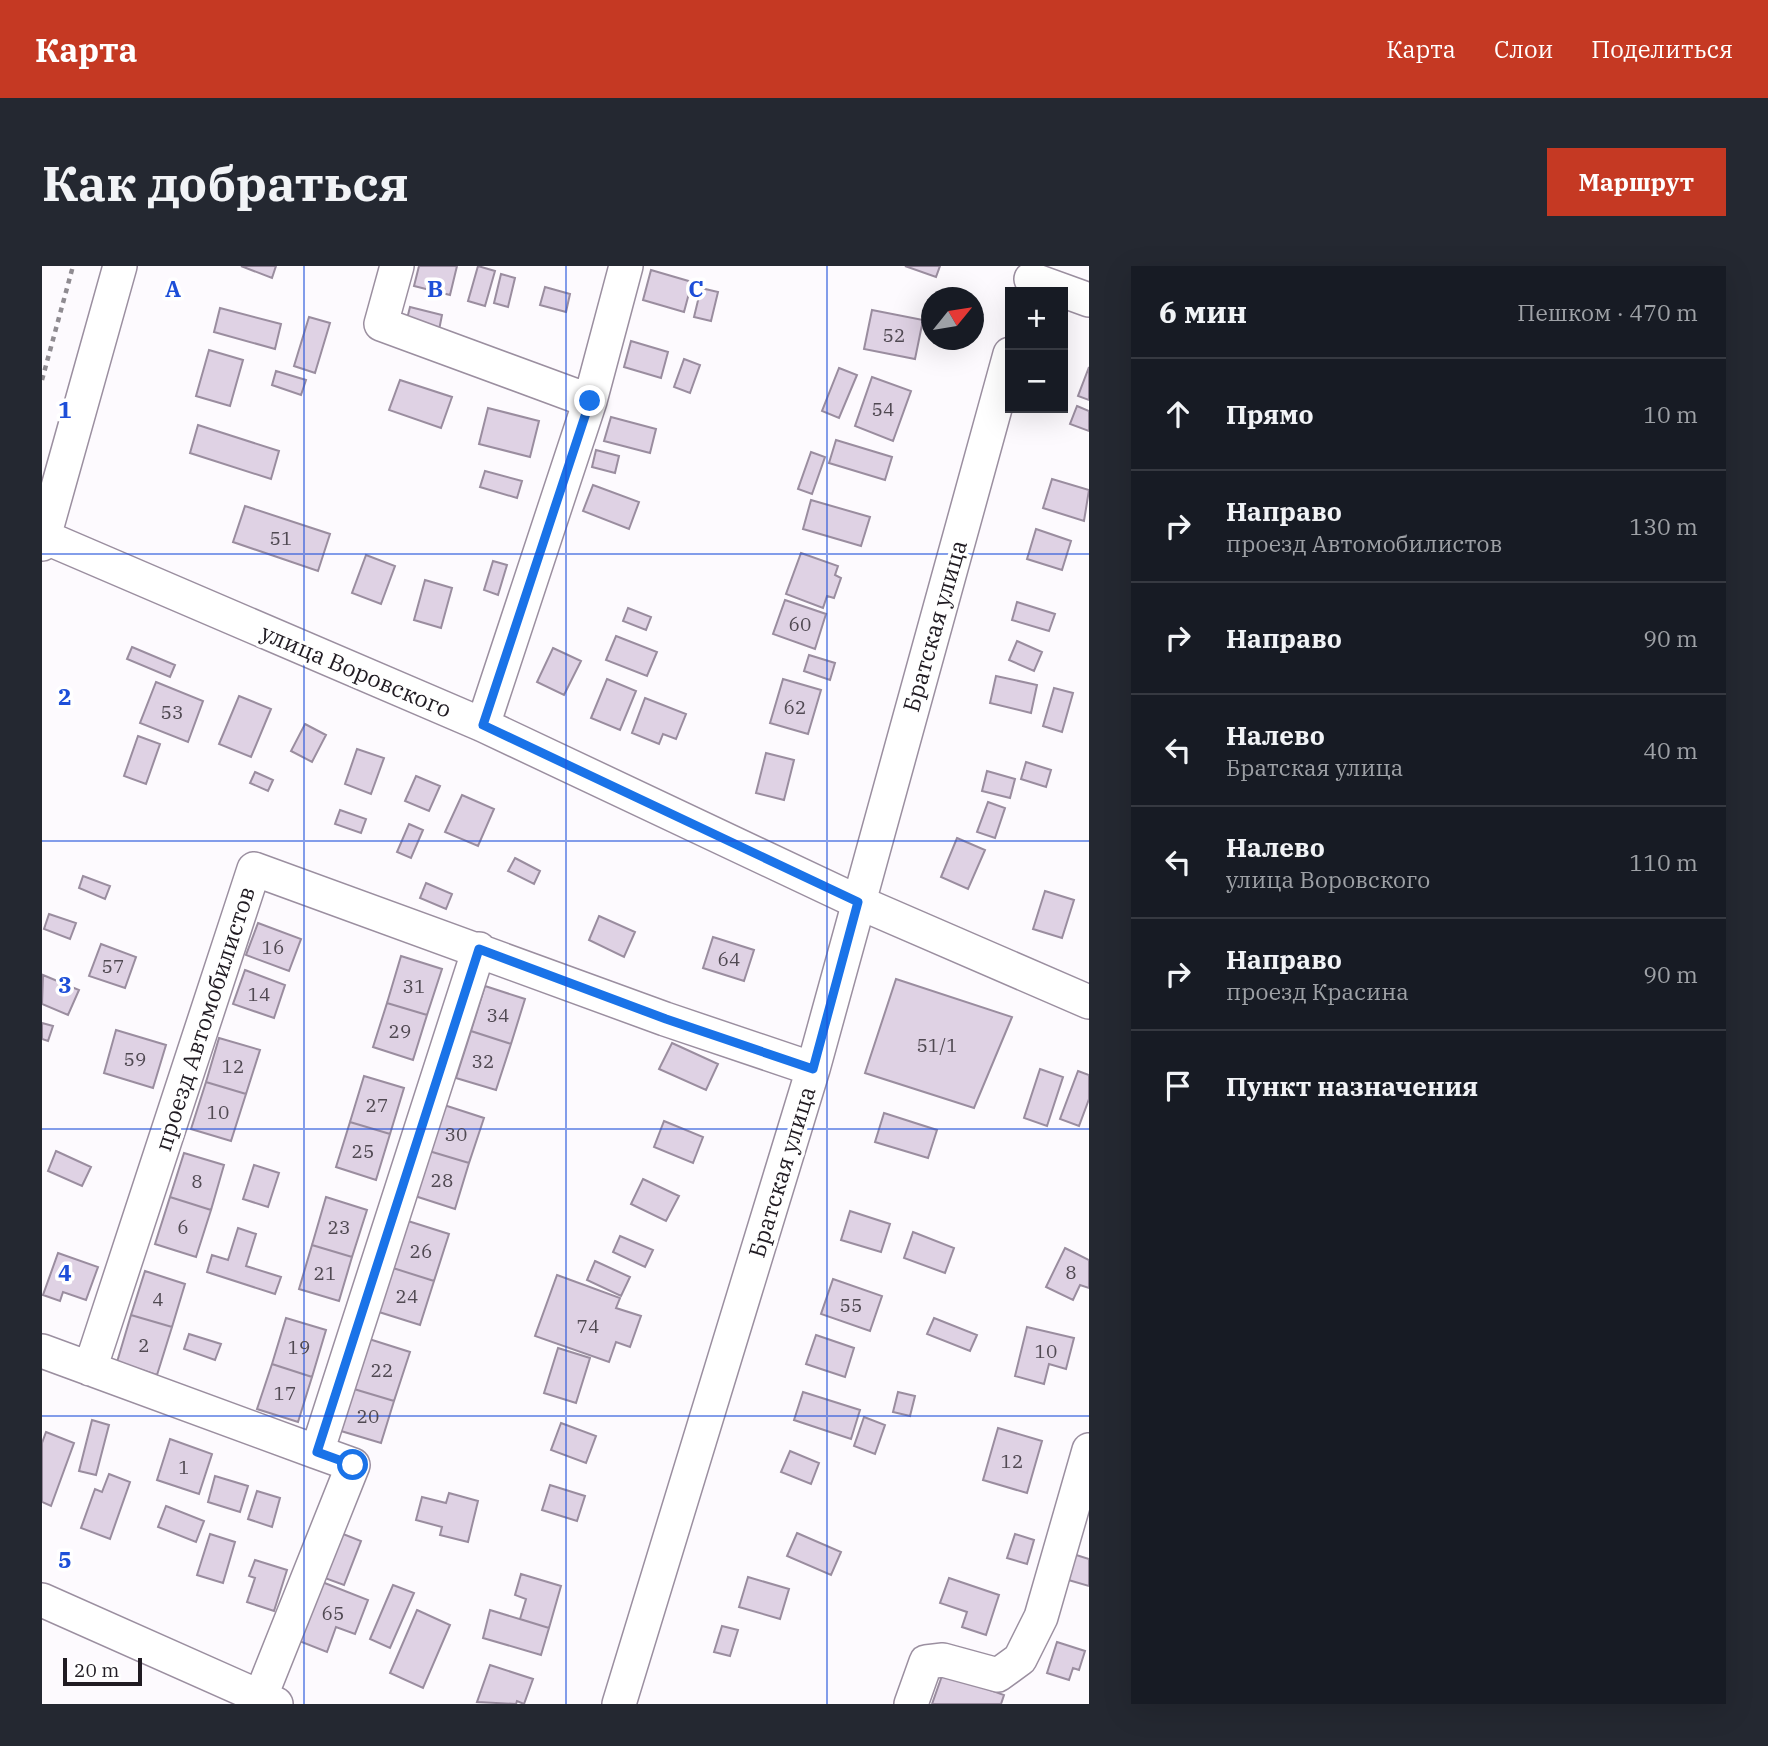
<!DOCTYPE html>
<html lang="ru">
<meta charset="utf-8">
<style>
:root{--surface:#171b24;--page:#242831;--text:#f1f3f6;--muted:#9ea1a6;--line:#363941;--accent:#c53923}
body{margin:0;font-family:"IBM Plex Serif",serif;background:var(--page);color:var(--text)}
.controls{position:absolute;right:21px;top:21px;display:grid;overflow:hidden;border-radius:0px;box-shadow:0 7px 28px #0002}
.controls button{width:63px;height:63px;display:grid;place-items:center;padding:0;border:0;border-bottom:2px solid var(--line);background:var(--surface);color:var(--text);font:35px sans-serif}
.compass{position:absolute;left:879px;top:21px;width:63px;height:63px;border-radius:50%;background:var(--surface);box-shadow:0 7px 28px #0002;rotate:60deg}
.scale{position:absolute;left:21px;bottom:18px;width:79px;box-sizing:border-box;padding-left:7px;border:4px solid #201b22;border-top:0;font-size:19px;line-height:24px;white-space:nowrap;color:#201b22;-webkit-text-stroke:5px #fff;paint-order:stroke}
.stop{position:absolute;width:21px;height:21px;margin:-16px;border:5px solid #1a73e8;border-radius:50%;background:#fff}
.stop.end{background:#1a73e8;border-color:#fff;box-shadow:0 2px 7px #0008}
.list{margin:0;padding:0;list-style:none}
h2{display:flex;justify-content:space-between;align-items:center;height:91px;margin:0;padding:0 28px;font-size:30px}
h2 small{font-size:23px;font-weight:400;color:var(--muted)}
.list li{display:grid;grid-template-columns:46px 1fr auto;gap:21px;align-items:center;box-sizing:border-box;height:112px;padding:0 28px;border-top:2px solid var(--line)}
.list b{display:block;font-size:26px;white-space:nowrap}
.list p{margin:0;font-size:23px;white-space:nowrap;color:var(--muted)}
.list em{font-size:23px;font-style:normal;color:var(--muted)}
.icon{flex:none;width:38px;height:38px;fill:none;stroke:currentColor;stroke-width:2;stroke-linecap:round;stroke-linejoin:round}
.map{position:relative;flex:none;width:1047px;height:1438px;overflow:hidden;border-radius:0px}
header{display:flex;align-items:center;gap:42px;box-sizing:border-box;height:98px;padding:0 35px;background:var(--accent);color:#fff}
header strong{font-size:33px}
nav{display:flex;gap:38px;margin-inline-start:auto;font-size:24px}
.intro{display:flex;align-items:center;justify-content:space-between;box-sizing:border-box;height:168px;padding:0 42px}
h1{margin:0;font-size:49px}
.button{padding:18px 32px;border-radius:0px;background:var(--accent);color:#fff;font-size:24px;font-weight:700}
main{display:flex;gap:42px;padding:0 42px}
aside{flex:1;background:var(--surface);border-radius:0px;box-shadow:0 7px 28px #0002}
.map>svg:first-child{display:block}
.building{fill:#dfd2e4;stroke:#9a8d9f;stroke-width:2}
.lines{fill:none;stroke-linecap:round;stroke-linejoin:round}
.minor-casing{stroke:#9b8fa0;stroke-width:36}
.path{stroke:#8f8b91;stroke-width:4.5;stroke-dasharray:5 5;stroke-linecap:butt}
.minor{stroke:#fff;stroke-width:33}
.route{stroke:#1a73e8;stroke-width:9}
.grid{fill:none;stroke:#1d4ed8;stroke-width:2;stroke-opacity:0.55}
.labels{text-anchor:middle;stroke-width:7;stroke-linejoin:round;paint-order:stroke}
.number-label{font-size:19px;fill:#504952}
.street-label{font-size:23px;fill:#201b22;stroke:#fff}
.grid-label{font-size:23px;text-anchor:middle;font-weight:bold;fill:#1d4ed8;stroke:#fff;stroke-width:7;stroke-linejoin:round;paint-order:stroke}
</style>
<header>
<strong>Карта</strong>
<nav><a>Карта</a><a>Слои</a><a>Поделиться</a></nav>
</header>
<div class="intro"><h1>Как добраться</h1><a class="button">Маршрут</a></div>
<main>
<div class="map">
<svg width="1047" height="1438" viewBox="0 0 1047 1438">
<rect width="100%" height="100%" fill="#fdfafe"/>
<path class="building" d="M199,0H234L230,12Z
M377,0H415L408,29L372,20Z
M436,0L453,5L443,40L426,35Z
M863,0H898L894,11Z
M609,4L650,16L642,46L601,34Z
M459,8L473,12L466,41L452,37Z
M503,21L528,28L524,46L498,39Z
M659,22L676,26L669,55L652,51Z
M368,41L400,49L397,64L364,57Z
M178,42L239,58L233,83L172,66Z
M830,44L881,54L873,93L822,83Z
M267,51L288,57L273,107L252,100Z
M589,75L626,86L619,112L582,101Z
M167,84L201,94L188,140L154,130Z
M642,93L658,99L648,127L632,121Z
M1047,101V134L1036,130Z
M797,102L815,109L797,152L780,145Z
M234,105L264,114L259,129L230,119Z
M830,111L869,125L851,175L813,160Z
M358,114L410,131L399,162L347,144Z
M1035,140L1047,145V165L1028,158Z
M446,142L497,155L488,191L437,178Z
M569,151L614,163L608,187L562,175Z
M156,159L237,185L229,213L148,187Z
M794,174L850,191L843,214L787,197Z
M554,184L577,190L573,207L550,201Z
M769,186L783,191L770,228L756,223Z
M443,205L480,215L475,232L438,221Z
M1010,213L1047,224L1042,255L1001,242Z
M551,219L597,236L587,263L541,245Z
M769,234L828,251L819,280L761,263Z
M203,240L288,268L276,305L191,276Z
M994,263L1029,275L1020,304L985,293Z
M759,287L796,300L793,309L799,312L792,332L785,330L781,342L744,328Z
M324,289L353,300L339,338L310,327Z
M451,295L465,299L456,329L442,324Z
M383,314L410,322L399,362L372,354Z
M743,334L784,348L773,383L731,368Z
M975,336L1013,348L1007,365L970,354Z
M586,342L609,351L604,364L581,355Z
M574,370L615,386L605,410L564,394Z
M975,375L1000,386L992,405L967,394Z
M90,381L133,399L128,411L85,393Z
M511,382L539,395L522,429L495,416Z
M767,389L793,397L788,414L762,405Z
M954,410L995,419L989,447L948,437Z
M565,413L594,425L578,464L549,452Z
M741,413L779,424L766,468L728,457Z
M114,416L161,435L146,476L98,457Z
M1012,422L1031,427L1020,466L1001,460Z
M197,430L229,443L209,491L177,478Z
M603,432L644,448L634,473L621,468L617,478L590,467Z
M263,458L284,469L270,496L249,485Z
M96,470L118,478L104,518L82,510Z
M315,483L342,492L329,528L303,518Z
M724,487L752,494L742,534L714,527Z
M984,496L1009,504L1004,521L979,513Z
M945,505L973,513L968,532L940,525Z
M213,506L231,514L226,525L208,517Z
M374,510L398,520L387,545L363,535Z
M420,529L452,543L436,580L403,566Z
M946,536L963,542L953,572L935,566Z
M298,544L324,553L319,567L293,558Z
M367,558L381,564L369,592L355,586Z
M915,572L943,584L926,623L899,611Z
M473,592L498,605L492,618L466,605Z
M41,610L68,620L63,633L37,622Z
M384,617L410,628L404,643L378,632Z
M1003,625L1032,634L1020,672L991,663Z
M7,648L34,657L28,673L2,663Z
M557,650L593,666L582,691L547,674Z
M216,657L259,673L247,705L204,689Z
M671,671L712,684L702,715L661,702Z
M59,678L94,691L83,722L47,710Z
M359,690L400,703L385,749L345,737Z
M203,704L243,719L232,752L191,738Z
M1,709L37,724L26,749L0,738Z
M854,713L970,751L932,842L823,807Z
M443,720L483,733L469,778L429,765Z
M345,737L385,749L371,794L331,781Z
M0,757L11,760L6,775L0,773Z
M74,764L124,779L111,822L62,807Z
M429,765L469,778L454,824L414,812Z
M177,772L218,784L204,828L164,816Z
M630,777L676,798L664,824L617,803Z
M998,803L1021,811L1005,860L982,852Z
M1036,805L1047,809V833L1037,860L1018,853Z
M322,810L362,822L348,868L308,856Z
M164,816L204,828L189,875L149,863Z
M402,839L442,852L427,897L387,885Z
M842,847L895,864L886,892L833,876Z
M622,855L661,871L651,897L612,881Z
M308,856L348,868L334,914L294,901Z
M14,885L49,901L40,920L6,905Z
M387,885L427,897L413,943L373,930Z
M142,887L182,899L169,944L128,931Z
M212,899L237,907L226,941L201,933Z
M601,913L637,930L624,955L589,938Z
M128,931L169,944L154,991L113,978Z
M284,931L325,944L310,991L270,979Z
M808,945L848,958L839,986L799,974Z
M366,955L407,968L392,1015L351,1002Z
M196,962L214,968L204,1000L239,1011L233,1028L165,1006L170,989L186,994Z
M871,966L912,982L903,1007L862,992Z
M578,970L611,984L603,1001L571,986Z
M270,979L310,991L297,1035L257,1023Z
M1023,982L1047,994V1022L1038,1019L1031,1034L1004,1021Z
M16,987L56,1001L44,1034L21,1026L18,1035L1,1029Z
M553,995L588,1011L579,1030L545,1014Z
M351,1002L392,1015L378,1059L337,1046Z
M103,1005L143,1018L130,1061L89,1049Z
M515,1009L578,1032L574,1042L599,1050L588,1081L574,1076L567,1096L493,1070Z
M791,1013L840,1030L828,1065L779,1048Z
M89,1049L130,1061L115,1109L75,1096Z
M244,1052L284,1064L270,1111L230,1098Z
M892,1052L935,1069L928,1085L885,1068Z
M985,1061L1032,1072L1024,1103L1007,1098L1002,1118L973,1110Z
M147,1068L179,1078L173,1094L142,1083Z
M774,1069L812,1082L803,1111L764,1098Z
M327,1073L368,1086L352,1135L312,1123Z
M516,1082L548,1092L534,1137L502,1127Z
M230,1098L270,1111L256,1156L215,1143Z
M312,1123L352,1135L339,1177L299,1165Z
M761,1126L818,1144L809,1173L752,1154Z
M856,1126L873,1130L868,1150L851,1146Z
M822,1151L843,1159L833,1188L812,1180Z
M50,1154L67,1159L54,1209L37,1205Z
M519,1157L554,1170L544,1197L509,1184Z
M956,1162L1000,1175L985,1227L941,1214Z
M4,1166L32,1177L9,1240L0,1236V1177Z
M128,1173L170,1188L157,1228L115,1214Z
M748,1185L777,1197L769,1218L739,1206Z
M67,1208L88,1216L68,1273L39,1262L53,1223L60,1226Z
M173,1210L206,1220L198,1246L166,1236Z
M508,1219L543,1230L535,1255L500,1244Z
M215,1225L238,1232L230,1261L206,1253Z
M407,1227L436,1235L426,1276L398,1269L400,1261L374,1254L380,1231L404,1237Z
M124,1240L162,1255L154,1276L116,1261Z
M296,1266L319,1275L302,1319L280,1311Z
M755,1267L799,1286L789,1309L745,1290Z
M168,1268L193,1276L181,1317L155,1309Z
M973,1268L992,1274L985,1298L965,1292Z
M1031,1288L1047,1293V1320L1023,1313Z
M213,1294L245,1304L232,1345L205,1336L213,1312L207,1310Z
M479,1308L519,1320L507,1362L478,1353L484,1333L473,1329Z
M706,1311L747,1323L738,1353L697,1341Z
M907,1312L957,1329L944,1369L920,1361L925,1346L898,1337Z
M275,1314L326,1334L313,1368L294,1361L285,1386L252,1373Z
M351,1319L372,1327L348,1382L328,1373Z
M375,1344L408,1359L381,1422L348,1407Z
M448,1344L507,1362L499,1389L441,1372Z
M680,1360L696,1364L688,1390L672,1386Z
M1015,1376L1043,1385L1037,1404L1031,1402L1027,1414L1005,1407Z
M448,1399L491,1413L482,1438L475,1435L474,1438L435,1436Z
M901,1407L962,1429L959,1438H890Z"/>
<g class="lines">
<defs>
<path id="minor" d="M355,0L339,58L548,135
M989,13L1047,34
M0,270L441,459L816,636L1047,736
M0,278L78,0
M441,459L548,135L584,0
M0,1085L275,1186L437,683
M48,1103L212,603L623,753L771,803
M0,1334L234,1438
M218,1432L311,1199L275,1186
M577,1438L771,803L968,88
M869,1438L884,1396L901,1394L956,1409L978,1393L999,1351L1047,1184"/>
</defs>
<use href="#minor" class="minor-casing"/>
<path class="path" d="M0,114L31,0"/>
<use href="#minor" class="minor"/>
</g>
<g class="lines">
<path class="route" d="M311,1199L275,1186L437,683L624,753L771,803L816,636L441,459L548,135"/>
</g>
<path class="grid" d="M262,0V1438M524,0V1438M785,0V1438M0,288H1047M0,575H1047M0,863H1047M0,1150H1047"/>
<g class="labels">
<g class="number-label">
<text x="852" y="76">52</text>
<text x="841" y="150">54</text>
<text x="239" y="279">51</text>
<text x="758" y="365">60</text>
<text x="753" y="448">62</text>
<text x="130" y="453">53</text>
<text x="231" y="688">16</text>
<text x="687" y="700">64</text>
<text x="71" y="707">57</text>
<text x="372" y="727">31</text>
<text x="217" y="735">14</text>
<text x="456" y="756">34</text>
<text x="358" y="772">29</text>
<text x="895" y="786">51/1</text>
<text x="93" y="800">59</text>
<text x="441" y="802">32</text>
<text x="191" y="807">12</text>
<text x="335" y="846">27</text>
<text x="176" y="853">10</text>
<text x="414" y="875">30</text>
<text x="321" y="892">25</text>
<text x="400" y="921">28</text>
<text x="155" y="922">8</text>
<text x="141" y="968">6</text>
<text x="297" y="968">23</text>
<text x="379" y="992">26</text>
<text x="1029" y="1013">8</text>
<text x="283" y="1014">21</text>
<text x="365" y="1037">24</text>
<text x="116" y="1040">4</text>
<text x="809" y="1046">55</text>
<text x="546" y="1067">74</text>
<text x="102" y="1086">2</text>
<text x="257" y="1088">19</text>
<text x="1004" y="1092">10</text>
<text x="340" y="1111">22</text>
<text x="243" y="1134">17</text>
<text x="326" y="1157">20</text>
<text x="970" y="1202">12</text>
<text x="142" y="1208">1</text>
<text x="291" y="1354">65</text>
</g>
<g class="street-label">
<text transform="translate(893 360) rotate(-74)" y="8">Братская улица</text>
<text transform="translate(314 405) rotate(23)" y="8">улица Воровского</text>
<text transform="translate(163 753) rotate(-72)" y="8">проезд Автомобилистов</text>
<text transform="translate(740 906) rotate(-73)" y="8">Братская улица</text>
</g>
</g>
<g class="grid-label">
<text x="131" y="31">A</text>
<text x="393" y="31">B</text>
<text x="654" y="31">C</text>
<text x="23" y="152">1</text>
<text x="23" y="439">2</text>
<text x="23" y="727">3</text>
<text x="23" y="1015">4</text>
<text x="23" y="1302">5</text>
</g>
</svg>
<div class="controls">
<button>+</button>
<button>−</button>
</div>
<svg class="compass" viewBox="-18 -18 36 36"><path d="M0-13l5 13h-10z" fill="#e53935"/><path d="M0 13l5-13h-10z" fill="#9ea1a6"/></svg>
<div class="scale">20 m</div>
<div class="stop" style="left:311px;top:1199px"></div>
<div class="stop end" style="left:548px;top:135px"></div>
</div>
<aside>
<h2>6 мин<small>Пешком · 470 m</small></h2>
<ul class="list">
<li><svg class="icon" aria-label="ahead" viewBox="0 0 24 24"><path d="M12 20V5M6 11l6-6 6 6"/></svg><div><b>Прямо</b></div><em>10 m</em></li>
<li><svg class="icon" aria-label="right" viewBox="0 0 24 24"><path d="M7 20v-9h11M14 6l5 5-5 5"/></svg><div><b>Направо</b><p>проезд Автомобилистов</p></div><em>130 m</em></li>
<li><svg class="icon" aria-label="right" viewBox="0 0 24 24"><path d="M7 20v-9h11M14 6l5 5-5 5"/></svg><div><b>Направо</b></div><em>90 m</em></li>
<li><svg class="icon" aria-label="left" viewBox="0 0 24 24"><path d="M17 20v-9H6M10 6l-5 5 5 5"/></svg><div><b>Налево</b><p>Братская улица</p></div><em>40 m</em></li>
<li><svg class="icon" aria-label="left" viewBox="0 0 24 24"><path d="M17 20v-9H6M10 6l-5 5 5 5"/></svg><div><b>Налево</b><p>улица Воровского</p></div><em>110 m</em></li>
<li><svg class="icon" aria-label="right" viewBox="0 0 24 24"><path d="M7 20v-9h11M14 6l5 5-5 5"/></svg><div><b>Направо</b><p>проезд Красина</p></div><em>90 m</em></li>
<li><svg class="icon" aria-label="arrive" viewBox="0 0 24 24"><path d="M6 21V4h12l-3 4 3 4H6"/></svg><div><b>Пункт назначения</b></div></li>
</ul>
</aside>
</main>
